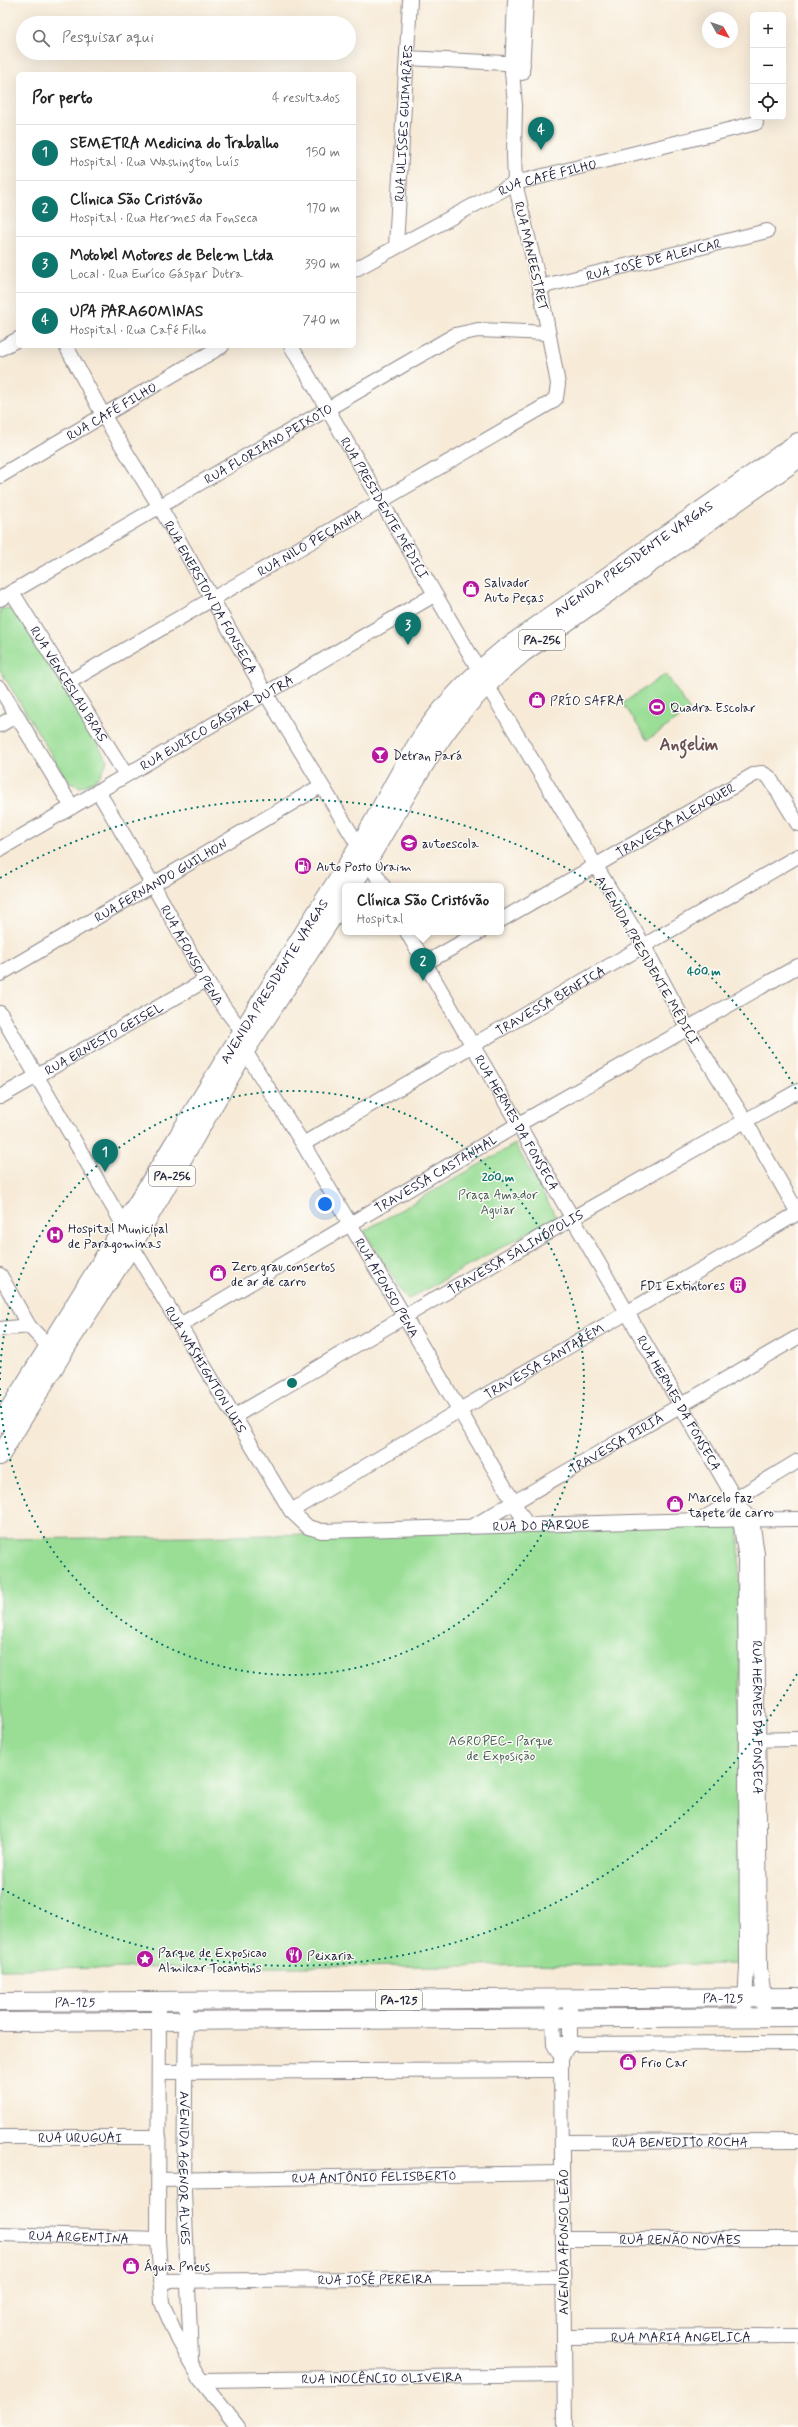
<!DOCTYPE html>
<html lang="pt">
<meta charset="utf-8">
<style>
:root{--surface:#fff;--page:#f2f2f2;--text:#222;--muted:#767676;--line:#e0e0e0;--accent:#0f766e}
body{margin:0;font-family:Mynerve,sans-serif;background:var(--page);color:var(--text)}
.controls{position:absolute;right:12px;top:12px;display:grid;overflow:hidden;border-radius:6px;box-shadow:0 4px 16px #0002}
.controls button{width:36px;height:36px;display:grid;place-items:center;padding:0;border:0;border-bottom:1px solid var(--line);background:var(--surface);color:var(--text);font:20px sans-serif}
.compass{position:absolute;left:702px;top:12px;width:36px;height:36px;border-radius:50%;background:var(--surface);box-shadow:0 4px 16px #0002;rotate:130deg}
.you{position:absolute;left:325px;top:1204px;width:14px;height:14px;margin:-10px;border:3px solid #fff;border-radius:50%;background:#1a73e8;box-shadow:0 0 0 6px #1a73e833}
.badge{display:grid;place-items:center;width:26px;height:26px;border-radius:50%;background:var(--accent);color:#fff;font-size:13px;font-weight:700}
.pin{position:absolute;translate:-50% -33px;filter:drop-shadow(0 1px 2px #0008)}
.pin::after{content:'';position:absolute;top:21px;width:14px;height:12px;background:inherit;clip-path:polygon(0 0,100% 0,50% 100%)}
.popup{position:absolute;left:342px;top:883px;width:162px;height:52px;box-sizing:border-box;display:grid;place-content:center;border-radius:6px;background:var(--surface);filter:drop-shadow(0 1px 3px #0005);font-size:13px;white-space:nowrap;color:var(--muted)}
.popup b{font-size:15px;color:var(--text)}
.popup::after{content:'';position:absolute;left:50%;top:100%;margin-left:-8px;border:8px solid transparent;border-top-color:var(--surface)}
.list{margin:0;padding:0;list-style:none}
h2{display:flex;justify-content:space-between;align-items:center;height:52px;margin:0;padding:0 16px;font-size:17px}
h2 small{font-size:13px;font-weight:400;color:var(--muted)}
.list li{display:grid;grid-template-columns:26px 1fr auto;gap:12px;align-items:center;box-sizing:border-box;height:56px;padding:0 16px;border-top:1px solid var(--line)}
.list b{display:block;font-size:15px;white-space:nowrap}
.list p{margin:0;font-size:13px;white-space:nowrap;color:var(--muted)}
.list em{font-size:13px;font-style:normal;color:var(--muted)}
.icon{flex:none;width:22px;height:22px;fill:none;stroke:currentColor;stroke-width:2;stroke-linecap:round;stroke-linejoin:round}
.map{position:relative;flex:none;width:798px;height:2427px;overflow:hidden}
.search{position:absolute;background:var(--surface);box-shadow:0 4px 16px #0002;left:16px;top:16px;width:340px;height:44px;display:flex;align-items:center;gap:10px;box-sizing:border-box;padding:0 14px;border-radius:22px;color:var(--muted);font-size:15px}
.panel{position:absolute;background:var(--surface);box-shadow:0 4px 16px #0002;left:16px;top:72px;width:340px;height:276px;border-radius:6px}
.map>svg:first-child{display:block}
.green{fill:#9ade96;stroke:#5e8068}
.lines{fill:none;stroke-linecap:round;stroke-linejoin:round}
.minor-casing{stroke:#8c868a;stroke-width:16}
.major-casing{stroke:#8c868a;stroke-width:20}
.minor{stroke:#fff;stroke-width:14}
.major{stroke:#fff;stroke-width:18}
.ring{fill:none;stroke:#0f766e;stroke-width:2;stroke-dasharray:2 4}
.labels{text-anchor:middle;stroke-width:3;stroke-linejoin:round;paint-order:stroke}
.shield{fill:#fdfcf7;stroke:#646373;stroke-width:1}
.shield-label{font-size:12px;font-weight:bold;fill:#22223b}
.street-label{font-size:13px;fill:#22223b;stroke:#fdfcf7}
.poi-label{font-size:13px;fill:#22223b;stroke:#fdfcf7;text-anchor:start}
.park-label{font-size:13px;fill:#465a56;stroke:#fdfcf7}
.district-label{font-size:17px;font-weight:bold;fill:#6a5052;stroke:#fdfcf7}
.centre{fill:#0f766e;stroke:#fdfcf7;stroke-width:2}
.ring-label{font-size:12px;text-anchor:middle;font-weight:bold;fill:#0f766e;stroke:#fdfcf7;stroke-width:3;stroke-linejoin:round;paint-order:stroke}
</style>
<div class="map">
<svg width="798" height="2427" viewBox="0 0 798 2427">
<rect width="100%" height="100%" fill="#fdfcf7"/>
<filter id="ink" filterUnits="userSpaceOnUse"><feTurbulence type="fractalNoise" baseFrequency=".025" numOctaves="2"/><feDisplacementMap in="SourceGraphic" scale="8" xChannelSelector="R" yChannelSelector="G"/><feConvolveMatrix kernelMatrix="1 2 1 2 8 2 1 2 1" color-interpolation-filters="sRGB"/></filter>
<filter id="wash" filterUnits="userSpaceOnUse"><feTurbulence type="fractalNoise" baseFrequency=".012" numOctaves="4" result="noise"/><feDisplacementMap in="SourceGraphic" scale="16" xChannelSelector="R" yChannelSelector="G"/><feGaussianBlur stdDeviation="0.9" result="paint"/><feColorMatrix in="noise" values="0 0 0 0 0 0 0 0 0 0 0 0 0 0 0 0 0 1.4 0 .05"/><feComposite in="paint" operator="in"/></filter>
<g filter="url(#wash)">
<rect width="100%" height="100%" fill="#f7ebd8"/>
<path class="green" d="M2,608L13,610L20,615L107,760C101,778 98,781 80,787L68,782L0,670V609Z
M666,674L690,711L647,740L623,703Z
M515,1144L556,1217L407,1300L364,1231Z
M735,1523L739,1529L743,1964L0,1969V1539L192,1537Z"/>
</g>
<g filter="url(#ink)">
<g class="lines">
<defs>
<g id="minor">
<path d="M407,58L523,64"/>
<path d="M522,73L526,0"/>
<path id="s1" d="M396,246L410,0"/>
<path id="s2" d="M354,270L515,183L756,123"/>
<path id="s3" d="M540,287L767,231"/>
<path id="s4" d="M66,346L103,415L160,507L266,694L383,886"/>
<path id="s5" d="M291,346L479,670"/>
<path d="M0,349L18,339"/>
<path id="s6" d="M0,476L222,346"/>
<path id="s7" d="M12,592L126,775"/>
<path id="s8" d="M0,599L455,335L478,330L548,333"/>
<path id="s9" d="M69,682L550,403L556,398L558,384L540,287L515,183L514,153L515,105L512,72L515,0"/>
<path d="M0,688L72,807"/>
<path d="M0,725L17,715"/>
<path id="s10" d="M98,791C121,831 145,870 167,910C190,951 211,996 243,1031"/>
<path id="s11" d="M0,849L434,595"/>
<path id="s12" d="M501,920L755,774L762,773L769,777L798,824"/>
<path id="s13" d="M407,932L739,1506L752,1520L757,1554L760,1968L764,1997L763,2017"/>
<path d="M424,964L480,932"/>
<path id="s14" d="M0,974L321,786"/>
<path id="s15" d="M0,1013L124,1226L132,1246L291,1511L308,1527L322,1531L701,1520L798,1519"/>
<path id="s16" d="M245,1051L303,1144L527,1525"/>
<path id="s17" d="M0,1097L206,980"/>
<path id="s18" d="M303,1144L798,856"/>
<path d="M0,1275L29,1326L55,1353"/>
<path id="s19" d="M180,1325L517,1125L798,966"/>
<path d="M0,1329L29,1326"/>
<path id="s20" d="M235,1416L571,1219L798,1091"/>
<path id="s21" d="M291,1511L458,1411L798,1213L746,1122L688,1029L644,946L487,685"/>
<path d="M739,1513L745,1553L747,1968L744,2017"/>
<path d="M701,1520L798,1461"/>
<path id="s22" d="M475,1525L798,1337"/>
<path d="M748,1740L798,1739"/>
<path d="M552,1999L554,2044L558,2052"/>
<path d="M159,2000L158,2239L162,2303L178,2339L201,2380L238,2427"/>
<path id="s23" d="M186,2000L184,2191L191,2357"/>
<path d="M554,2044L798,2043"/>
<path d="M159,2072L561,2070"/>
<path id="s24" d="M0,2137H159"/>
<path id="s25" d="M562,2142L798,2141"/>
<path id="s26" d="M159,2180L562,2173"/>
<path id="s27" d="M0,2234L158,2239"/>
<path id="s28" d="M563,2239H798"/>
<path id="s29" d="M160,2281L563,2277"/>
<path id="s30" d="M564,2337L798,2336"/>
<path id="s31" d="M201,2380L564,2375"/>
<path d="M565,2427L561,2070V2057L570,2043V1998"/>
</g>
<g id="major">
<path d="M352,886C384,837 411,782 444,735C466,704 494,677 523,653L798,459"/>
<path id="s32" d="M0,1423C121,1236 232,1041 354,854C380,814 399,768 427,729C448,699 475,673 504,649L798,442"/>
<path d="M0,1456L70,1341L132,1246L245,1051L345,898"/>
<path id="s33" d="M0,2002L798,1997"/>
<path d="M0,2022L798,2017"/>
</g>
</defs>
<use href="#minor" class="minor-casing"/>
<use href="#major" class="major-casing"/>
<use href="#minor" class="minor"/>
<use href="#major" class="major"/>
</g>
</g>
<g class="ring">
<path d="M0 1380A292 292 0 1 1 0 1386"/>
<path d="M797 1674A583 583 0 0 1 1 1888M0 878A583 583 0 0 1 797 1091"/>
</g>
<defs>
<symbol id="shop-disc" viewBox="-11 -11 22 22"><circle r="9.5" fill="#b5179e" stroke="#fdfcf7"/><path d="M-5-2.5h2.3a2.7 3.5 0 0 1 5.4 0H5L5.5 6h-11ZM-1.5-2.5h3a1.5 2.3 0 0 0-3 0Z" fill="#fff"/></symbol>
<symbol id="stadium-disc" viewBox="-11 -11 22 22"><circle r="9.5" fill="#b5179e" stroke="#fdfcf7"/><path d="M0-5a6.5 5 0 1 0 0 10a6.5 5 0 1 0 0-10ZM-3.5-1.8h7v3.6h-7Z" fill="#fff"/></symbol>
<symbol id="bar-disc" viewBox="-11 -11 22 22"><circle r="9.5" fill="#b5179e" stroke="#fdfcf7"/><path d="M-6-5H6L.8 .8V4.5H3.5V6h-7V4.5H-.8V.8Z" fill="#fff"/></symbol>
<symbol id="school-disc" viewBox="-11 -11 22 22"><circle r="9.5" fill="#b5179e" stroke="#fdfcf7"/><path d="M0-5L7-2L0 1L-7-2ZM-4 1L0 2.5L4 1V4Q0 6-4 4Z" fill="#fff"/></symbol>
<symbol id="fuel-disc" viewBox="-11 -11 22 22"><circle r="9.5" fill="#b5179e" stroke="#fdfcf7"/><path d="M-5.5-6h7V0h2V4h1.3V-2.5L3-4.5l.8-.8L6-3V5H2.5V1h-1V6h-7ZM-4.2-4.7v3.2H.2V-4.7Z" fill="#fff"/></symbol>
<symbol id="hospital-disc" viewBox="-11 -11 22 22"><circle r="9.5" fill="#b5179e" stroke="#fdfcf7"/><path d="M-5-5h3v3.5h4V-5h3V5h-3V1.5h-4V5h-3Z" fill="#fff"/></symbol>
<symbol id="building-disc" viewBox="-11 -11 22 22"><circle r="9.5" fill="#b5179e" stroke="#fdfcf7"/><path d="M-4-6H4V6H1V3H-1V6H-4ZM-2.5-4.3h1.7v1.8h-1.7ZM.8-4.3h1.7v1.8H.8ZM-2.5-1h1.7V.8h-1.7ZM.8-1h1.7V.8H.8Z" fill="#fff"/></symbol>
<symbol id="restaurant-disc" viewBox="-11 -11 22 22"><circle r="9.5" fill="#b5179e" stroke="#fdfcf7"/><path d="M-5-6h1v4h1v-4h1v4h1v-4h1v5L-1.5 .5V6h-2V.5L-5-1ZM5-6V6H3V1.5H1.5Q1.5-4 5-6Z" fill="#fff"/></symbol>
<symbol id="sight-disc" viewBox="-11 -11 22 22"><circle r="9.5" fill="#b5179e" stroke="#fdfcf7"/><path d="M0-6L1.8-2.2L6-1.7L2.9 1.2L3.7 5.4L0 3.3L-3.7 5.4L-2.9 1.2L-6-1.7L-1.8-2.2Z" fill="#fff"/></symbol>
</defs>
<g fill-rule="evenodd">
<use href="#shop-disc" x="461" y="579" width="20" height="20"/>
<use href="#shop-disc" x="527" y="690" width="20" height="20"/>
<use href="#stadium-disc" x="647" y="697" width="20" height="20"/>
<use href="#bar-disc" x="370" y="745" width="20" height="20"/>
<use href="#school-disc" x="399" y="833" width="20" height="20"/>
<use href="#fuel-disc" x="293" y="856" width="20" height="20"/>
<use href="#hospital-disc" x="45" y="1225" width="20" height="20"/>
<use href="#shop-disc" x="208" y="1263" width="20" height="20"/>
<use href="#building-disc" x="728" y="1275" width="20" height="20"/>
<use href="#shop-disc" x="665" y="1494" width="20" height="20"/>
<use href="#restaurant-disc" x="284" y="1945" width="20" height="20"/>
<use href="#sight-disc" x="135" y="1949" width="20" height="20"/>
<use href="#shop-disc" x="618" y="2052" width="20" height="20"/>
<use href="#shop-disc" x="121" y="2256" width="20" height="20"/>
</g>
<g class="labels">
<g class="shield">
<rect x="519" y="630" width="46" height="20" rx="3"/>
<rect x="149" y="1166" width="46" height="20" rx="3"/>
<rect x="376" y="1990" width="46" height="20" rx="3"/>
</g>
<g class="shield-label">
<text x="542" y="644">PA-256</text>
<text x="172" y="1180">PA-256</text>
<text x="399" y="2004">PA-125</text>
</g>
<g class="street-label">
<text dy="5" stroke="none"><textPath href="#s1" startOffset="123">RUA ULISSES GUIMARÃES</textPath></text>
<text dy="5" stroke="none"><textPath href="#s2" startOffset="216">RUA CAFÉ FILHO</textPath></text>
<text transform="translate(532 256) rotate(77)" y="5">RUA MANEESTRET</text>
<text dy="5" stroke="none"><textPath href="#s3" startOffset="117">RUA JOSÉ DE ALENCAR</textPath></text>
<text dy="5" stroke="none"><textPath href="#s6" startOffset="129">RUA CAFÉ FILHO</textPath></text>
<text dy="5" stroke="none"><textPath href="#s8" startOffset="310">RUA FLORIANO PEIXOTO</textPath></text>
<text dy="5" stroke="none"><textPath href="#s5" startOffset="187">RUA PRESIDENTE MÉDICI</textPath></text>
<text dy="5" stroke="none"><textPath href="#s9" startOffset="278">RUA NILO PEÇANHA</textPath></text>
<text dy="5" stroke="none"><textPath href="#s32" startOffset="1084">AVENIDA PRESIDENTE VARGAS</textPath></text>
<text dy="5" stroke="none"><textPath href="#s4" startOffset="290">RUA ENERSTON DA FONSECA</textPath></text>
<text dy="5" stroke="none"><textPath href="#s7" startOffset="108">RUA VENCESLAU BRAS</textPath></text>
<text dy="5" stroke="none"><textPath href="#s11" startOffset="251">RUA EURÍCO GÁSPAR DUTRA</textPath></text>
<text dy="5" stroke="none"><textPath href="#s12" startOffset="201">TRAVESSA ALENQUER</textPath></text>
<text dy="5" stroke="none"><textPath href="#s14" startOffset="186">RUA FERNANDO GUILHON</textPath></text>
<text dy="5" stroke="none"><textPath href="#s10" startOffset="189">RUA AFONSO PENA</textPath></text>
<text transform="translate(648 960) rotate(60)" y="5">AVENIDA PRESIDENTE MÉDICI</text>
<text dy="5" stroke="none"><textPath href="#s32" startOffset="520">AVENIDA PRESIDENTE VARGAS</textPath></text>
<text dy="5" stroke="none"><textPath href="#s18" startOffset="286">TRAVESSA BENFICA</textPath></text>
<text dy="5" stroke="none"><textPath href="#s17" startOffset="119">RUA ERNESTO GEISEL</textPath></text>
<text dy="5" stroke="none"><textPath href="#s13" startOffset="220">RUA HERMES DA FONSECA</textPath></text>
<text dy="5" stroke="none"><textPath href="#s19" startOffset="297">TRAVESSA CASTANHAL</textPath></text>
<text dy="5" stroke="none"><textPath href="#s20" startOffset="325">TRAVESSA SALINÓPOLIS</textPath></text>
<text dy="5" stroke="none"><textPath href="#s16" startOffset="276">RUA AFONSO PENA</textPath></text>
<text dy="5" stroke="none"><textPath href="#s21" startOffset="294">TRAVESSA SANTARÉM</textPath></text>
<text dy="5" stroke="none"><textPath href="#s15" startOffset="412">RUA WASHIGNTON LUIS</textPath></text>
<text dy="5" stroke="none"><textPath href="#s13" startOffset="544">RUA HERMES DA FONSECA</textPath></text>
<text dy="5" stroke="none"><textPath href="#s22" startOffset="163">TRAVESSA PIRIÁ</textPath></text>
<text dy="5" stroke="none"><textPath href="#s15" startOffset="834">RUA DO PARQUE</textPath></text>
<text dy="5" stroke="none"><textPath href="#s13" startOffset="880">RUA HERMES DA FONSECA</textPath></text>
<text dy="5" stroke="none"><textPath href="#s33" startOffset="723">PA-125</textPath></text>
<text dy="5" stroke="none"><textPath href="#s33" startOffset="75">PA-125</textPath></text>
<text dy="5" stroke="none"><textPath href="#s24" startOffset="80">RUA URUGUAI</textPath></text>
<text dy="5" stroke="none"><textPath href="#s25" startOffset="118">RUA BENEDITO ROCHA</textPath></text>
<text dy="5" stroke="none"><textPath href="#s23" startOffset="168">AVENIDA AGENOR ALVES</textPath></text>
<text dy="5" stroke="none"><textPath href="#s26" startOffset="215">RUA ANTÔNIO FELISBERTO</textPath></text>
<text dy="5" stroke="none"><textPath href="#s27" startOffset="79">RUA ARGENTINA</textPath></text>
<text dy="5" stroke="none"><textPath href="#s28" startOffset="117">RUA RENÃO NOVAES</textPath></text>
<text transform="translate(563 2242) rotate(-90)" y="5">AVENIDA AFONSO LEÃO</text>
<text dy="5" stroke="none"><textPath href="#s29" startOffset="215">RUA JOSÉ PEREIRA</textPath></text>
<text dy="5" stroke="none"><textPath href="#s30" startOffset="117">RUA MARIA ANGELICA</textPath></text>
<text dy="5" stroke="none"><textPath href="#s31" startOffset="181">RUA INOCÊNCIO OLIVEIRA</textPath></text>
</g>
<g class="poi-label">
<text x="484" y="587">Salvador<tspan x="484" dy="15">Auto Peças</tspan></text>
<text x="550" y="705">PRÍO SAFRA</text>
<text x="670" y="712">Quadra Escolar</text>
<text x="393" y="760">Detran Pará</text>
<text x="422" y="848">autoescola</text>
<text x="316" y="871">Auto Posto Uraim</text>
<text x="68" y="1233">Hospital Municipal<tspan x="68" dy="15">de Paragominas</tspan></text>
<text x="231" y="1271">Zero grau consertos<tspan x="231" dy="15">de ar de carro</tspan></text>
<text x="725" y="1290" text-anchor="end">FDI Extintores</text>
<text x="688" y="1502">Marcelo faz<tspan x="688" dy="15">tapete de carro</tspan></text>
<text x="158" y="1957">Parque de Exposicao<tspan x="158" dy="15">Almilcar Tocantins</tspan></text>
<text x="307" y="1960">Peixaria</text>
<text x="641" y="2067">Frio Car</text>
<text x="144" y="2271">Águia Pneus</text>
</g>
<g class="park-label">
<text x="498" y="1199">Praça Amador<tspan x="498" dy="15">Aguiar</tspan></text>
<text x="501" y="1745">AGROPEC- Parque<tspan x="501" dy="15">de Exposição</tspan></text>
</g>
<g class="district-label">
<text x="689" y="750">Angelim</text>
</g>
</g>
<circle cx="292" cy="1383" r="6" class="centre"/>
<g class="ring-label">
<text x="704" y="975">400 m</text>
<text x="498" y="1181">200 m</text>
</g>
</svg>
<div class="controls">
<button>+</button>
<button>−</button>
<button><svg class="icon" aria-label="locate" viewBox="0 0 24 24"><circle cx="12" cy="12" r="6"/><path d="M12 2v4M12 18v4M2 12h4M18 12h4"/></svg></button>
</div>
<svg class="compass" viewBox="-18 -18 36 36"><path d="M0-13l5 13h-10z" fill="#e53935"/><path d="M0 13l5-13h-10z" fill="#767676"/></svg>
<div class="you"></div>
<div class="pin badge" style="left:105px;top:1172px">1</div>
<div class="pin badge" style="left:423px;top:981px">2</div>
<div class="popup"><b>Clínica São Cristóvão</b>Hospital</div>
<div class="pin badge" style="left:408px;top:645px">3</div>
<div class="pin badge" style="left:541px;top:150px">4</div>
<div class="search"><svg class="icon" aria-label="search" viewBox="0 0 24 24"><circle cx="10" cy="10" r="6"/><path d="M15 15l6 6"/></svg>Pesquisar aqui</div>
<section class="panel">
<h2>Por perto<small>4 resultados</small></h2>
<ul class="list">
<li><span class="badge">1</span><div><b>SEMETRA Medicina do Trabalho</b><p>Hospital · Rua Washington Luís</p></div><em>150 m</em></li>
<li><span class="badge">2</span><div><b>Clínica São Cristóvão</b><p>Hospital · Rua Hermes da Fonseca</p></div><em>170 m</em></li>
<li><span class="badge">3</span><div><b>Motobel Motores de Belem Ltda</b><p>Local · Rua Euríco Gáspar Dutra</p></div><em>390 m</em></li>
<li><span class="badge">4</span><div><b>UPA PARAGOMINAS</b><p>Hospital · Rua Café Filho</p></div><em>740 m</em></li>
</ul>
</section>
</div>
